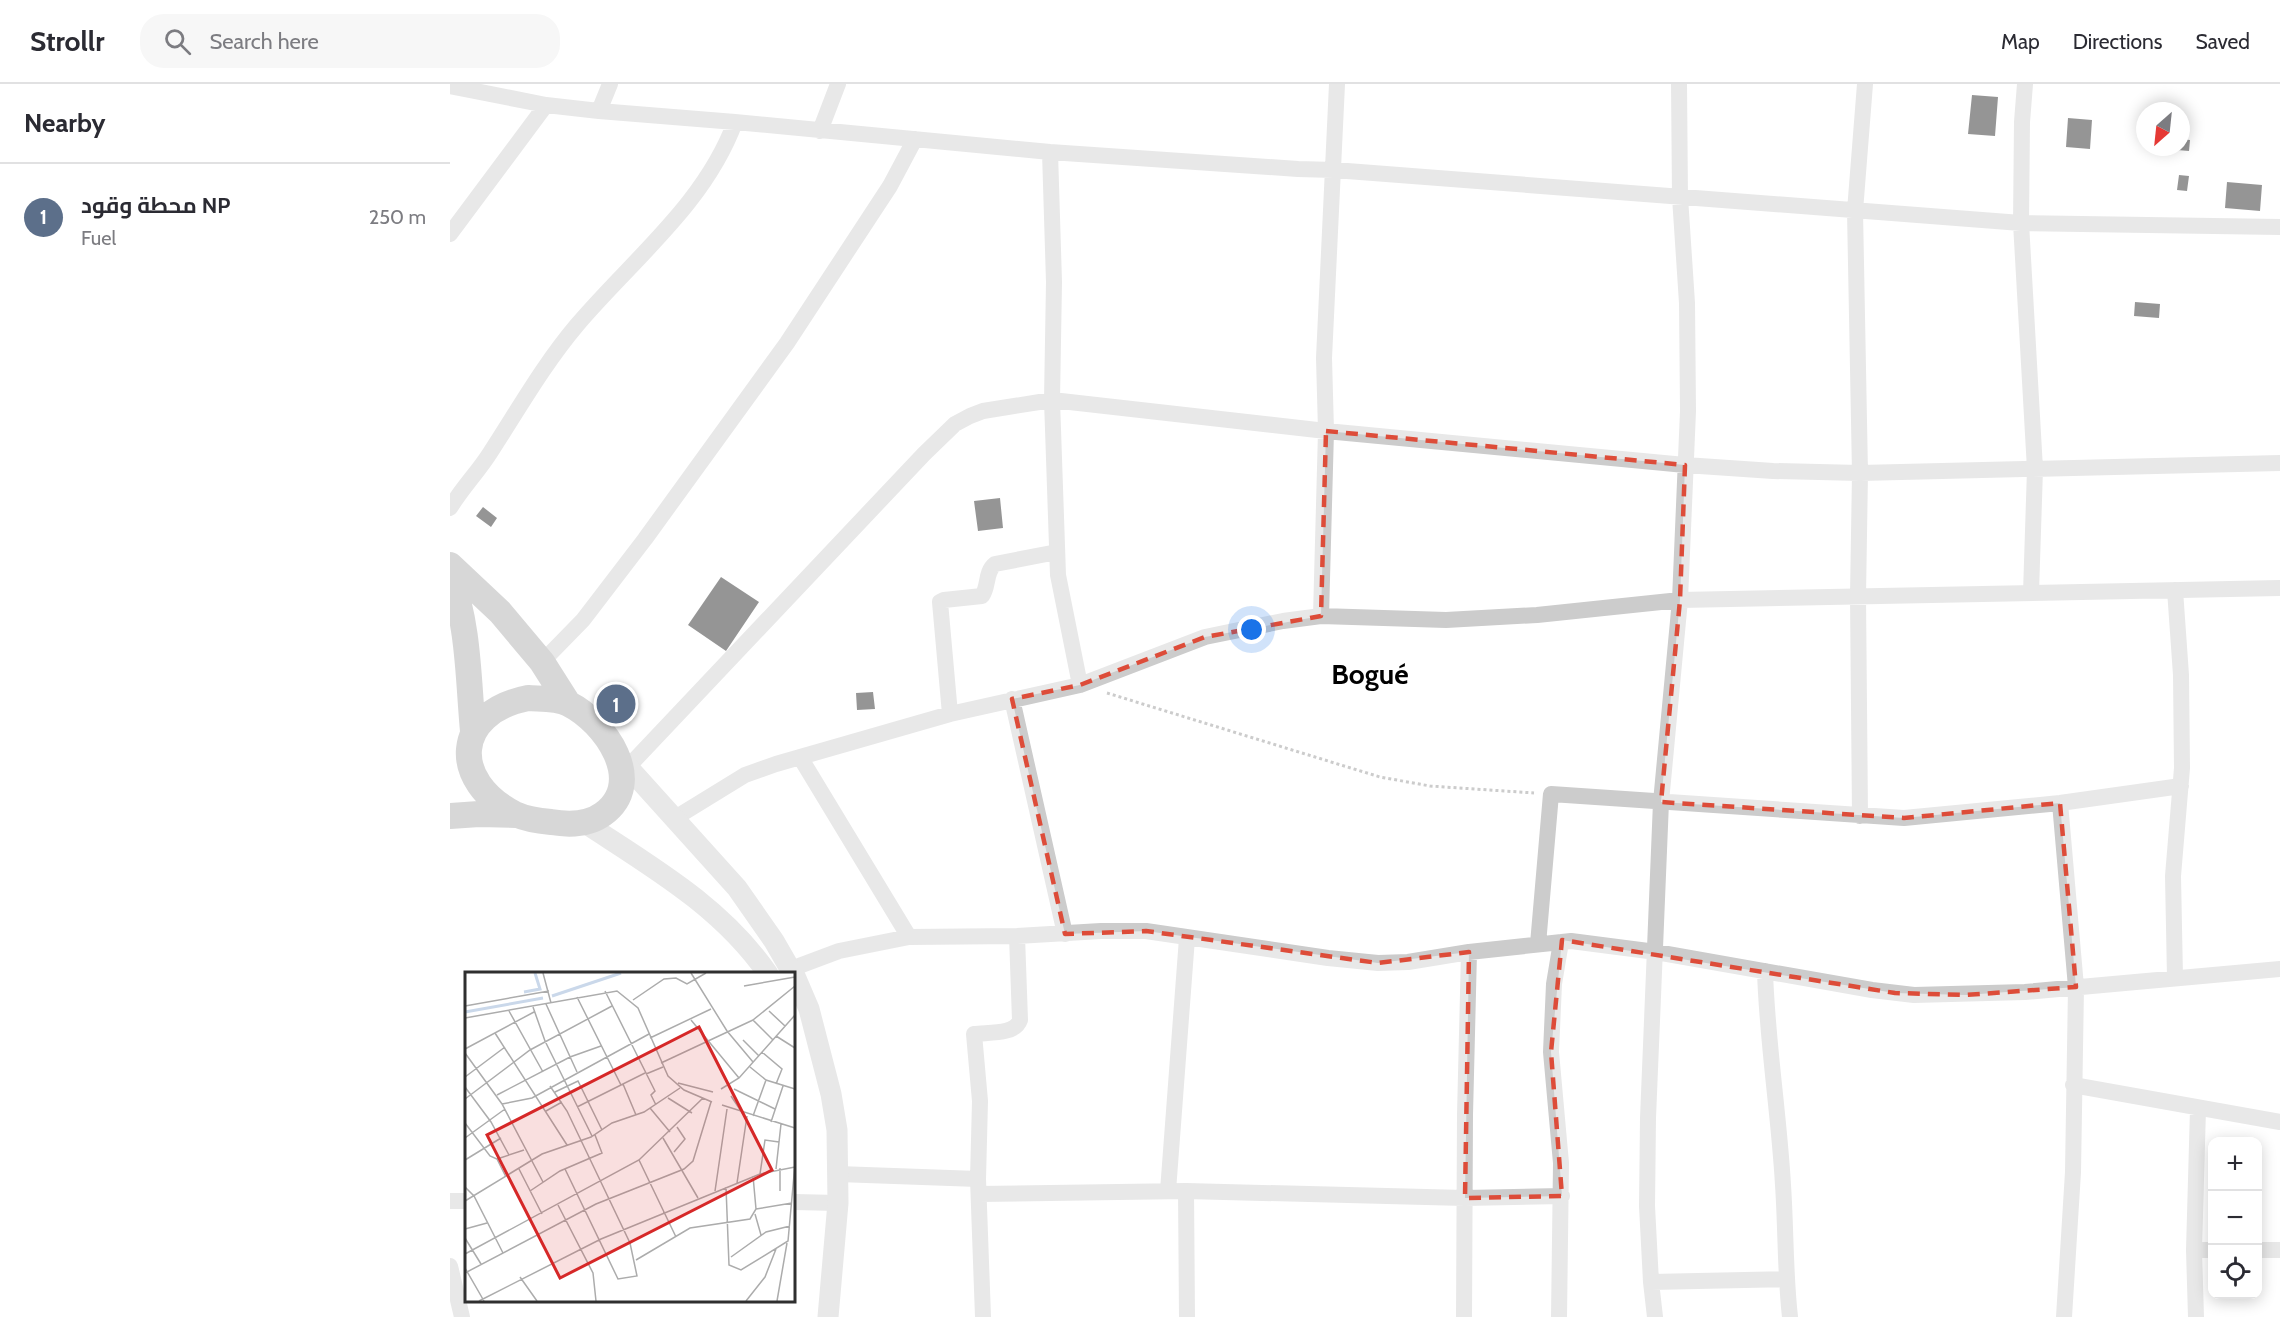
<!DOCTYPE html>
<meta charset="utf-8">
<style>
:root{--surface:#fff;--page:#f7f7f7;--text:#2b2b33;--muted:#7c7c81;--line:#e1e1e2;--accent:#dd4c39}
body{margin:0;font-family:Cabin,Cairo,sans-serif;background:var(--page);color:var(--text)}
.controls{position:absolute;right:18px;bottom:18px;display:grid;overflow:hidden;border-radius:12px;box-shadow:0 3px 15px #0003}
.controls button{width:54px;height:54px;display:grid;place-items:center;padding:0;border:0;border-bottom:2px solid var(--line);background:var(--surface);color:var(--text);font:30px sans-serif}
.compass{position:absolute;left:1686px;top:18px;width:54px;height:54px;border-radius:50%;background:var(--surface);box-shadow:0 3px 15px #0003;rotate:207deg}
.you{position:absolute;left:802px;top:546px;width:21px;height:21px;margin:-15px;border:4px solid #fff;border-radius:50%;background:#1a73e8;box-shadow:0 0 0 9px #1a73e833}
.badge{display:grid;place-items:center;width:39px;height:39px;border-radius:50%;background:var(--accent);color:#fff;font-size:20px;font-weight:700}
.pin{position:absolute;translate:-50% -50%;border:3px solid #fff;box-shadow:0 2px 6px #0006}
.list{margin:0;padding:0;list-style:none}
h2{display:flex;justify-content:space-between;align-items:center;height:78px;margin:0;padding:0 24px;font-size:26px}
h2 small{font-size:20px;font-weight:400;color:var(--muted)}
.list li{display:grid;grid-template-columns:39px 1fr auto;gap:18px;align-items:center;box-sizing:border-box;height:108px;padding:0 24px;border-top:2px solid var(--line)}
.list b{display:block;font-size:22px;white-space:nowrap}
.list p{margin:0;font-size:20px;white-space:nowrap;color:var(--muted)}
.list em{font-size:20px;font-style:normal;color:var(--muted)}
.icon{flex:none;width:33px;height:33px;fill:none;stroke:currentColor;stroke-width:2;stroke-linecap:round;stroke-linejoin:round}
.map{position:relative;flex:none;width:1830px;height:1233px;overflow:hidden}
header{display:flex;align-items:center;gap:36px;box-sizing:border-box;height:84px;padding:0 30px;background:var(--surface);border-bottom:2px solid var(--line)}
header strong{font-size:28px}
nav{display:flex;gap:33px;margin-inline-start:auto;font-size:21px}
.search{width:420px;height:54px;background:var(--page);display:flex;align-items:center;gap:15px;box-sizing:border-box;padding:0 21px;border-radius:24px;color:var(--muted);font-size:22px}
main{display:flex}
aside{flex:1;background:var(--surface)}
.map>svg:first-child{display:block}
.building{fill:#161616}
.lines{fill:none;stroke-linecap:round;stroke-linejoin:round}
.path{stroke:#ccc;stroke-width:3;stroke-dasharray:3 3;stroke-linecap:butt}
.minor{stroke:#ccc;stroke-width:16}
.tertiary{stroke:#ccc;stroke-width:21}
.primary{stroke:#a7a7a7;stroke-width:26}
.marked{fill:none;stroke:#dd4c39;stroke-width:4.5;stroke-dasharray:12 8;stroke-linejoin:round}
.labels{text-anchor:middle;stroke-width:6;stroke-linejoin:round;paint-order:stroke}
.town-label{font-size:28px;font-weight:bold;fill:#000;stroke:#fff}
.inset-river{fill:none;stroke:#cad8ea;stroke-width:3}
.inset-road{fill:none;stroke:#acacac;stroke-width:1.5}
.view{fill:#d62828;fill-opacity:0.15;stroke:#d62828;stroke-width:3}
.inset-edge{fill:none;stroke:#2f2f2f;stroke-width:3}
</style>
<header>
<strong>Strollr</strong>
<div class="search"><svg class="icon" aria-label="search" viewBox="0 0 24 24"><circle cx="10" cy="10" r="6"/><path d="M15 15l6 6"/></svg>Search here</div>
<nav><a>Map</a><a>Directions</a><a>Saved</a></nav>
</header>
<main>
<aside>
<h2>Nearby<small></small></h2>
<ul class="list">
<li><span class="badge" style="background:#5c6f8a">1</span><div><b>محطة وقود NP</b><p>Fuel</p></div><em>250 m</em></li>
</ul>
</aside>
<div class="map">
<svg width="1830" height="1233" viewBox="0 0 1830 1233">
<rect width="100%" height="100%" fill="#fff"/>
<path class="building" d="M1522,11L1548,13L1545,52L1518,50Z
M1618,34L1642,36L1640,65L1616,63Z
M1731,55L1740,56L1739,67L1727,66V63H1731Z
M1729,91L1739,92L1737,107L1727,106Z
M1777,98L1812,101L1810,127L1775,124Z
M1685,218L1710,220L1709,234L1684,232Z
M550,414L553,444L528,447L524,417Z
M33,423L47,434L41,443L26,432Z
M271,493L309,518L276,567L238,541Z
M423,608L425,625L407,626L406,609Z"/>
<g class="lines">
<path class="path" d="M657,609L930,693L980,702L1084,709"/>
<path class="minor" d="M1575,0L1572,38L1571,139L1585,385L1581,509
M0,2L96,21L149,27L285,38L600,68L848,85L884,86L1571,139L1830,143
M149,27L160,0
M370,47L388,0
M600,68L604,198L602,316L608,491L630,601
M0,150L96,21
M0,424C12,404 28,388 40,369C68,326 94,280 127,241C182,176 255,120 285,38
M871,532L876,347L874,274L887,0
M92,578L133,536L195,455L337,259L440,102L465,55
M562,615L615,850
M500,630L490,518L494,516L532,512C539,502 535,488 545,480L607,468
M350,673L459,853
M178,683L474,370L505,340L520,332L533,327L602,316L876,347L1235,381L1323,387L1410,389L1830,379
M1610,719L1626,903L1623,1088L1614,1233
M1410,732L1408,512L1410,389L1405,127L1415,0
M225,734L295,691L326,680L500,630L630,601L755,553L833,537L871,532L996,536L1087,531L1230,516L1830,504
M1088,860L1101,710L1454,734L1610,719L1731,702
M341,885L389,867L459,853L567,852L651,847H696L878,874L928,879L958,878L1019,868L1121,857L1206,868L1422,906L1464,911L1575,908L1830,885
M1315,887C1317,958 1329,1029 1333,1101C1336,1145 1335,1189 1340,1233
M1725,894L1723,792L1732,684L1731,591L1725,506
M1623,1001L1830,1038
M388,1090L528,1095
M718,1107L737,854
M736,1107L1015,1114L1112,1112
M529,1110L736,1107L737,1233
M0,1117H16
M344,1118L388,1119
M1744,1166H1762
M1808,1166H1830
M0,1182L12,1233
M1201,1198L1336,1195
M533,1233L528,1095L530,1017L524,950C538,948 565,951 570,936L567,852
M1014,1233L1015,1031L1019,868
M1109,1233L1111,1079L1101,968L1104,900L1111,858
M1205,1233L1201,1198L1197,1122L1198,1034L1211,718L1230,516L1238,327L1237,219L1230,113L1229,0
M1746,1233L1744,1166L1748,1025"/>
<path class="tertiary" d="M168,672L287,804L324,857L343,890
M135,739C202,783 272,823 318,890
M344,890L359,925L381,1010L387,1046L388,1119L378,1233"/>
<path class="primary" d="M0,481L50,528L92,578L118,619
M0,491C19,542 18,593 23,647
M78,614C91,615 108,614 119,620C155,638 197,698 153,730C138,741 119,741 101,738C89,737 76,735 65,730C0,697 3,629 78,614Z
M0,732L29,730L66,731"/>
</g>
<path d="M0 0H1830V1233H0ZM876,347L1235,381L1230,516L1211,718L1454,734L1610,719L1626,903L1516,911L1445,909L1112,856L1101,968L1112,1112L1015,1114L1019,868L928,879L696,847L615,850L562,615L630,601L755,553L871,532Z" fill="#fff" fill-opacity=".55" fill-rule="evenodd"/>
<path class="marked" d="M876,347L1235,381L1230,516L1211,718L1454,734L1610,719L1626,903L1516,911L1445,909L1112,856L1101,968L1112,1112L1015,1114L1019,868L928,879L696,847L615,850L562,615L630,601L755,553L871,532Z"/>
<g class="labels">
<g class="town-label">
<text x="920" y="600">Bogué</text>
</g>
</g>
<g transform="translate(15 888)">
<rect width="330" height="330" fill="#fff"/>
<path class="inset-river" d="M59,20L75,17L70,1M87,24L156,1M0,40L78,26"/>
<path class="inset-road" d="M78,1L86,31M226,1L262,59L288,90M279,14L330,5M140,19L190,119L186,123L191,133M112,25L156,113L180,101M168,28L199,7L211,6L222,12L241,1M81,32L112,100M0,34L84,19M68,35L80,69L127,164M44,39L78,100M304,39L320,54M0,46L152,19L173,36L203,104L219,118L247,130M226,48L274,106M30,61L102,173M311,64L330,76M185,66L246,37M278,68L294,84M308,68L288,48L330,14M0,77L69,40M297,80L317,97L311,112M0,81L37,132L78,210M196,91L288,48M285,95L301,108L330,117M181,102L198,95M0,105L40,75M213,111L248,120M158,112L171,143M85,114L102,139L165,271L172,304L153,307L100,197M0,115L26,150L44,183M256,117L274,106L330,43M269,117L310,137M90,120L113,109L137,158M32,123L105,85L136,74M266,124L278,142M203,126L227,141M0,127L65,78L147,34M37,132L67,126L184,62M257,133L330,156M112,135L156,113M185,136L205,160M81,139L97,130M288,144L301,108M306,150L318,114M0,151L25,184L32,187L41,205M0,166L40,137M198,166L233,226M209,180L220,167L212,155M32,187L59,178M0,188L36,166M174,188L211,265M315,196V219M54,197L77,242M311,197L316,152M295,202L300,168L314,170M272,211L282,144M0,215L9,224L38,281M261,215L264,293L276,298L323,269L330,192M65,219L95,199L137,181L130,163M250,219L262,137M0,229L77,182L126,165L147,151L179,140L215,116M93,233L128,301L131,329M291,237L327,231M290,242L296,263M0,257L22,251M0,266L16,292M0,282L174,188L238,126M266,285L301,260L325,254M171,288L225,256L285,247L291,237L288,204M0,296L19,329M0,301L131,232L219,197L228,189L246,130M55,305L72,329M14,329L136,267L295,202L330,195M281,329L300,305L311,277M312,329L322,271"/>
<path class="view" d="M234,55L307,198L95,306L22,163Z"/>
<rect width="330" height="330" class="inset-edge"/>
</g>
</svg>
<div class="controls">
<button>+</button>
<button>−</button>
<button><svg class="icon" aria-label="locate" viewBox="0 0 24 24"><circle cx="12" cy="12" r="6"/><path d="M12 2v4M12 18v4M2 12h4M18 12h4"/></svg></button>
</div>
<svg class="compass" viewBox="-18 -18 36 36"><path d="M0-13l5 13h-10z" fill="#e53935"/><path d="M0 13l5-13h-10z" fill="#7c7c81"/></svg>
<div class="you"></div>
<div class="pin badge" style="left:166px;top:620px;background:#5c6f8a">1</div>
</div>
</main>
